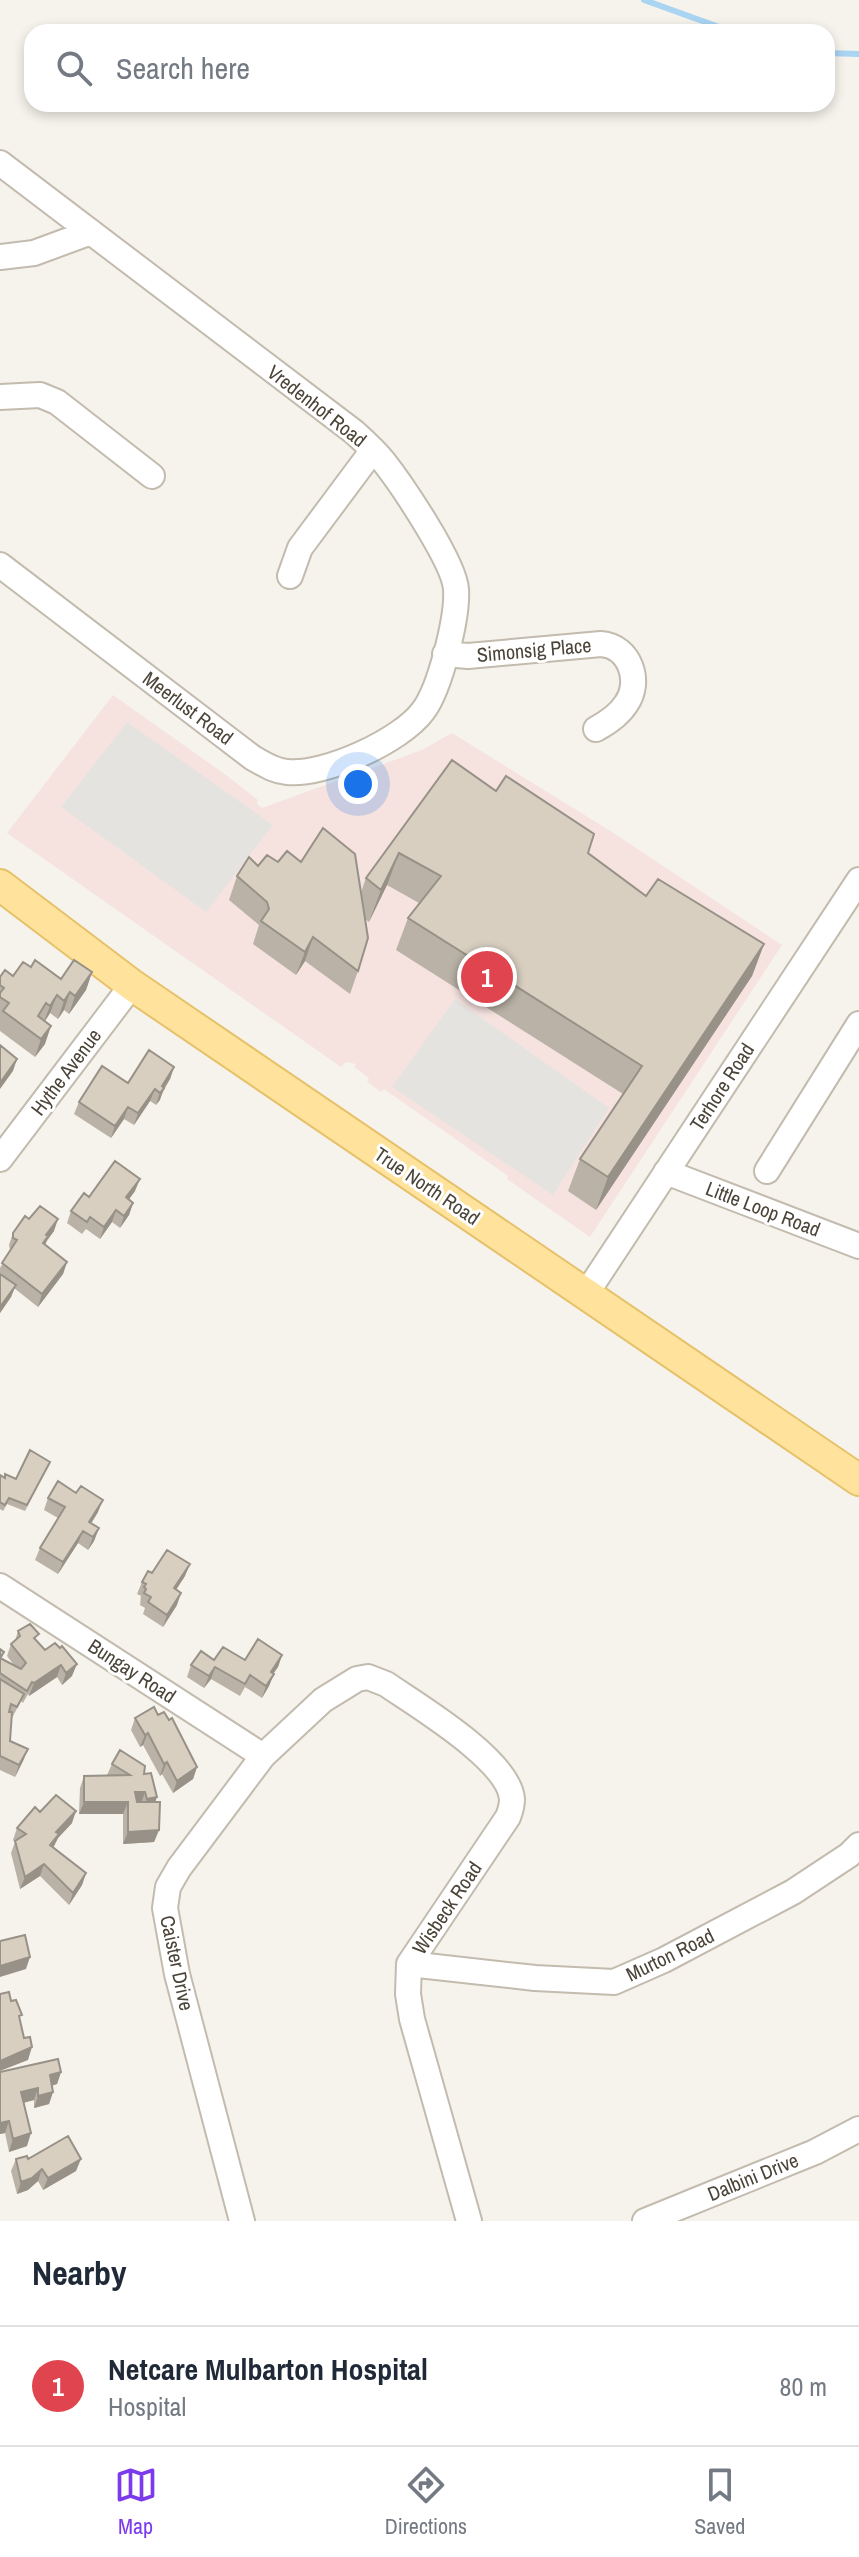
<!DOCTYPE html>
<style>
:root{--surface:#fff;--page:#f6f6f7;--text:#1f2937;--muted:#747a83;--line:#e0e1e3;--accent:#7c3aed}
body{margin:0;font-family:"Archivo Narrow",sans-serif;background:var(--page);color:var(--text)}
.you{position:absolute;left:358px;top:784px;width:28px;height:28px;margin:-20px;border:6px solid #fff;border-radius:50%;background:#1a73e8;box-shadow:0 0 0 12px #1a73e833}
.badge{display:grid;place-items:center;width:52px;height:52px;border-radius:50%;background:var(--accent);color:#fff;font-size:26px;font-weight:700}
.pin{position:absolute;translate:-50% -50%;border:4px solid #fff;box-shadow:0 2px 8px #0006}
.list{margin:0;padding:0;list-style:none}
h2{display:flex;justify-content:space-between;align-items:center;height:104px;margin:0;padding:0 32px;font-size:34px}
h2 small{font-size:26px;font-weight:400;color:var(--muted)}
.list li{display:grid;grid-template-columns:52px 1fr auto;gap:24px;align-items:center;box-sizing:border-box;height:120px;padding:0 32px;border-top:2px solid var(--line)}
.list b{display:block;font-size:30px;white-space:nowrap}
.list p{margin:0;font-size:26px;white-space:nowrap;color:var(--muted)}
.list em{font-size:26px;font-style:normal;color:var(--muted)}
.icon{flex:none;width:44px;height:44px;fill:none;stroke:currentColor;stroke-width:2;stroke-linecap:round;stroke-linejoin:round}
.map{position:relative;flex:none;width:859px;height:2221px;overflow:hidden}
.search{position:absolute;background:var(--surface);box-shadow:0 4px 12px #0003;left:24px;right:24px;top:24px;height:88px;display:flex;align-items:center;gap:20px;box-sizing:border-box;padding:0 28px;border-radius:24px;color:var(--muted);font-size:30px}
.sheet{height:224px;background:var(--surface)}
nav{display:flex;justify-content:space-around;align-items:center;box-sizing:border-box;height:112px;border-top:2px solid var(--line);background:var(--surface);font-size:22px;color:var(--muted)}
nav a{display:grid;justify-items:center;gap:4px}
nav .on{color:var(--accent)}
.map>svg:first-child{display:block}
.medical{fill:#f6e3e0}
.parking{fill:#e5e3e0}
.lines{fill:none;stroke-linecap:round;stroke-linejoin:round}
.stream{stroke:#a9d4f2;stroke-width:6}
.minor-casing{stroke:#c2bbae;stroke-width:28}
.major-casing{stroke:#e6c16a;stroke-width:34}
.minor{stroke:#fff;stroke-width:24}
.major{stroke:#ffe39c;stroke-width:30}
.wall{fill:#bab2a6}
.shaded-wall{fill:#979187}
.building{fill:#d8cfc1;stroke:#979187;stroke-width:2}
.labels{text-anchor:middle;stroke-width:6;stroke-linejoin:round;paint-order:stroke}
.street-label{font-size:20px;fill:#4b4439;stroke:#fff}
</style>
<div class="map">
<svg width="859" height="2221" viewBox="0 0 859 2221">
<rect width="100%" height="100%" fill="#f6f3ec"/>
<path class="medical" d="M113,695L226,775L258,800L257,804L262,808L422,750L452,733L612,832L782,945L590,1237L507,1179L508,1176L384,1089L381,1092L369,1083L367,1081L369,1078L354,1067L356,1064L346,1062L341,1067L7,833Z"/>
<path class="parking" d="M127,722L273,825L206,912L61,807Z
M455,999L609,1108L553,1195L392,1087Z"/>
<g class="lines">
<path class="stream" d="M644,0L733,32
M827,53L859,54"/>
<defs>
<path id="minor" d="M0,163L354,432C364,441 375,451 384,462C402,485 454,562 456,589C458,617 440,689 423,711C401,741 324,776 287,772C274,771 264,764 253,758L0,565
M0,257L34,253L91,232
M0,397L40,395L57,402L152,476
M290,576L300,548L373,450
M445,654L468,656L601,644C630,646 642,682 626,704C619,715 607,723 596,729
M0,1159L132,985
M767,1171L859,1024
M666,1172L859,1246
M586,1294L859,880
M0,1586L263,1756
M409,1964L535,1978L614,1982L664,1960L793,1892L849,1855L859,1845
M242,2221L177,1974L165,1908L168,1887L179,1868L263,1756L323,1700L357,1679L368,1677L386,1684C418,1706 509,1760 512,1799C512,1805 510,1812 508,1817L409,1964L408,1994L412,2019L469,2221
M645,2221L815,2152L859,2129"/>
<path id="major" d="M0,885L132,985L859,1480"/>
</defs>
<use href="#minor" class="minor-casing"/>
<use href="#major" class="major-casing"/>
<use href="#minor" class="minor"/>
<use href="#major" class="major"/>
</g>
<path class="wall" d="M452,760L588,853L646,896L764,944L752,976L596,1210L568,1191L580,1159L623,1094L396,950L408,918L419,903L387,885L369,922L365,919L358,971L350,994L305,961L296,975L253,944L259,925L229,900L237,876L258,866L278,862H301L361,892L366,878Z
M31,967L61,979L92,972L86,990L69,1014L64,1010L58,1019L50,1013L45,1021V1044L35,1057L0,1031V977L13,976Z
M174,1067L170,1079L156,1105L150,1101L134,1125L124,1119L111,1138L74,1114L79,1102L128,1083Z
M135,1191L129,1199L133,1203L129,1215L120,1228L112,1222L100,1239L86,1229L82,1234L67,1223L71,1211L89,1197Z
M29,1219L54,1231L45,1244L67,1262L63,1274L38,1307L14,1288L11,1297L0,1313V1268L10,1250L9,1245L13,1233Z
M50,1462L25,1511L7,1504L3,1511L0,1509V1475L5,1478L16,1479Z
M76,1493L98,1512L91,1524L99,1528L94,1541L88,1550L78,1543L58,1574L35,1560L40,1548L58,1518L44,1510L48,1498Z
M152,1573L185,1576L176,1590L177,1605L163,1627L143,1614L145,1608L140,1605L141,1596L137,1594L142,1582Z
M18,1631L36,1640L72,1676L62,1685L57,1677L29,1696L28,1694L23,1703L21,1701L12,1718L10,1741L28,1749L23,1761L15,1777L0,1770V1649L4,1652L2,1658L14,1665L7,1656L11,1644L15,1641Z
M282,1655L278,1667L273,1674L269,1686L262,1698L245,1687L240,1696L211,1679L204,1688L187,1677L191,1665L245,1660Z
M158,1715L197,1767L193,1779L173,1793L162,1774L160,1776L143,1745L140,1747L131,1730L135,1718Z
M112,1764L144,1774L155,1802L159,1830L154,1842L123,1844V1814H79L80,1788L84,1776L107,1775Z
M40,1812L72,1823L58,1838L53,1848L86,1873L82,1885L69,1905L40,1876L20,1889L11,1853L15,1842L13,1840L17,1828Z
M0,2072H61L57,2084L52,2086L53,2092L49,2104L34,2108V2100L24,2103L27,2146L9,2152L5,2133L0,2134Z
M16,2159H28L76,2171L43,2190L38,2181L28,2190L17,2194L11,2171Z"/>
<path class="shaded-wall" d="M399,853L387,885L369,922L381,890Z
M313,937L305,961L296,975L305,952Z
M764,944L752,976L596,1210L608,1177Z
M92,972L86,990L69,1014L75,996Z
M70,992L64,1010L58,1019L64,1001Z
M57,995L50,1013L43,1024L50,1006Z
M51,1026L45,1044L35,1057L41,1039Z
M17,1059L13,1071L0,1089V1083Z
M174,1067L170,1079L164,1088L160,1100L156,1105L162,1086Z
M155,1089L150,1101L134,1125L138,1113Z
M128,1107L124,1119L111,1138L115,1126Z
M140,1179L135,1191L122,1209L126,1197Z
M133,1203L129,1215L120,1228L124,1216Z
M116,1210L112,1222L100,1239L104,1227Z
M58,1219L54,1231L47,1240L44,1248L39,1255L46,1235Z
M67,1262L63,1274L38,1307L42,1294Z
M16,1285L11,1297L0,1313V1307Z
M103,1500L98,1512L84,1534L89,1522Z
M99,1528L94,1541L88,1550L93,1537Z
M83,1531L78,1543L58,1574L63,1562Z
M190,1564L185,1576L169,1600L174,1588Z
M181,1593L177,1605L163,1627L167,1615Z
M282,1655L278,1667L266,1684L271,1672Z
M77,1664L72,1676L62,1685L66,1673Z
M61,1665L57,1677L29,1696L34,1683Z
M215,1667L211,1679L204,1688L209,1676Z
M274,1674L269,1686L262,1698L266,1686Z
M148,1733L143,1745L140,1747L145,1735Z
M28,1749L23,1761L15,1777L19,1765Z
M167,1762L162,1774L160,1776L164,1764Z
M197,1767L193,1779L173,1793L177,1781Z
M135,1792H145L141,1804H131Z
M157,1797L153,1809L143,1811L147,1799Z
M84,1802H128L123,1814H79Z
M76,1811L72,1823L58,1838L54,1846L45,1857L56,1832Z
M159,1830L154,1842L123,1844L128,1832Z
M44,1864L40,1876L20,1889L25,1877Z
M86,1873L82,1885L69,1905L73,1893Z
M30,1957L26,1969L0,1977V1966Z
M32,2047L28,2060L0,2071V2061Z
M61,2072L57,2084L46,2087L50,2075Z
M38,2088L34,2100L17,2104L21,2092Z
M53,2092L49,2104L34,2108L38,2096Z
M9,2121L5,2133L0,2134V2123Z
M31,2133L27,2146L9,2152L13,2139Z
M81,2159L76,2171L43,2190L48,2178Z
M42,2169L38,2181L28,2190L17,2194L21,2182Z"/>
<path class="building" d="M452,760L496,791L506,776L594,834L588,853L646,896L658,879L764,944L608,1177L580,1159L642,1066L408,918L441,876L399,853L381,890L366,878Z
M323,828L355,854L368,938L358,971L313,937L305,952L261,921L269,909L267,902L237,876L249,857L258,866L267,855L278,862L287,851L301,862Z
M35,960L61,979L74,960L92,972L75,996L70,992L64,1001L57,995L50,1006L46,1003L38,1016L51,1026L41,1039L3,1011L9,1003L0,997V993L4,988L0,985V977L5,970L13,976L23,962L31,967Z
M0,1045L17,1059L0,1083Z
M149,1050L174,1067L162,1086L164,1088L160,1093L155,1089L138,1113L128,1107L115,1126L79,1102L102,1066L128,1083Z
M115,1161L140,1179L126,1197L133,1203L124,1216L116,1210L104,1227L90,1217L87,1222L71,1211L84,1193L89,1197Z
M40,1206L58,1219L46,1235L48,1236L43,1243L67,1262L42,1294L2,1263L17,1240L13,1238V1233L25,1216L29,1219Z
M0,1274L16,1285L0,1307Z
M30,1450L50,1462L27,1505L9,1498L5,1505L0,1502V1475L5,1478V1474L16,1479Z
M58,1481L76,1493L81,1486L103,1500L89,1522L99,1528L93,1537L83,1531L63,1562L40,1548L65,1507L48,1498Z
M167,1550L190,1564L174,1588L181,1593L167,1615L148,1602L151,1597L144,1593L146,1589L144,1587L146,1584L142,1582L148,1571L152,1573Z
M30,1624L39,1634L34,1638L45,1650L55,1643L60,1648L62,1646L77,1664L66,1673L61,1665L34,1683L32,1682L27,1691L0,1673V1649L4,1652L0,1658L21,1669L26,1663L11,1644L20,1636L18,1631Z
M258,1639L282,1655L271,1672L274,1674L266,1686L250,1675L245,1684L215,1667L209,1676L191,1665L201,1651L214,1660L223,1647L245,1660Z
M0,1679L24,1694L17,1707L11,1704L9,1712H12L10,1741L28,1749L19,1765L0,1756Z
M154,1707L158,1715L164,1712L169,1720L172,1718L197,1767L177,1781L167,1762L164,1764L148,1733L145,1735L135,1718Z
M120,1750L145,1766L144,1774L151,1773L157,1797L147,1799L145,1792H135L137,1802H160L159,1830L128,1832V1802H84V1776L130,1775L112,1764Z
M56,1795L76,1811L56,1832L59,1834L50,1845L86,1873L73,1893L44,1864L25,1877L15,1841L26,1834L17,1828L35,1807L40,1812Z
M25,1935L30,1957L0,1966V1941Z
M9,1992L11,2001L16,2000L22,2015L19,2016L24,2038L30,2037L32,2047L0,2061V1994Z
M58,2059L61,2072L50,2075L53,2092L38,2096V2088L21,2092L31,2133L13,2139L9,2121L0,2123V2072Z
M68,2136L81,2159L48,2178L42,2169L32,2178L21,2182L16,2159L27,2156L28,2159Z"/>
<g class="labels">
<g class="street-label">
<text transform="translate(317 406) rotate(38)" y="7">Vredenhof Road</text>
<text transform="translate(534 650) rotate(-5)" y="7">Simonsig Place</text>
<text transform="translate(188 708) rotate(37)" y="7">Meerlust Road</text>
<text transform="translate(66 1072) rotate(-53)" y="7">Hythe Avenue</text>
<text transform="translate(722 1087) rotate(-57)" y="7">Terhore Road</text>
<text transform="translate(427 1186) rotate(34)" y="7">True North Road</text>
<text transform="translate(763 1209) rotate(21)" y="7">Little Loop Road</text>
<text transform="translate(132 1671) rotate(33)" y="7">Bungay Road</text>
<text transform="translate(447 1908) rotate(-56)" y="7">Wisbeck Road</text>
<text transform="translate(670 1955) rotate(-26)" y="7">Murton Road</text>
<text transform="translate(177 1963) rotate(78)" y="7">Caister Drive</text>
<text transform="translate(753 2177) rotate(-22)" y="7">Dalbini Drive</text>
</g>
</g>
</svg>
<div class="you"></div>
<div class="pin badge" style="left:487px;top:977px;background:#e0444e">1</div>
<div class="search"><svg class="icon" aria-label="search" viewBox="0 0 24 24"><circle cx="10" cy="10" r="6"/><path d="M15 15l6 6"/></svg>Search here</div>
</div>
<section class="sheet">
<h2>Nearby<small></small></h2>
<ul class="list">
<li><span class="badge" style="background:#e0444e">1</span><div><b>Netcare Mulbarton Hospital</b><p>Hospital</p></div><em>80 m</em></li>
</ul>
</section>
<nav>
<a class="on"><svg class="icon" aria-label="map" viewBox="0 0 24 24"><path d="M3 6l6-2 6 2 6-2v14l-6 2-6-2-6 2zM9 4v14M15 6v14"/></svg>Map</a>
<a><svg class="icon" aria-label="directions" viewBox="0 0 24 24"><path d="M12 3l9 9-9 9-9-9zM9 14v-3h6M13 9l2 2-2 2"/></svg>Directions</a>
<a><svg class="icon" aria-label="saved" viewBox="0 0 24 24"><path d="M7 4h10v16l-5-4-5 4z"/></svg>Saved</a>
</nav>
